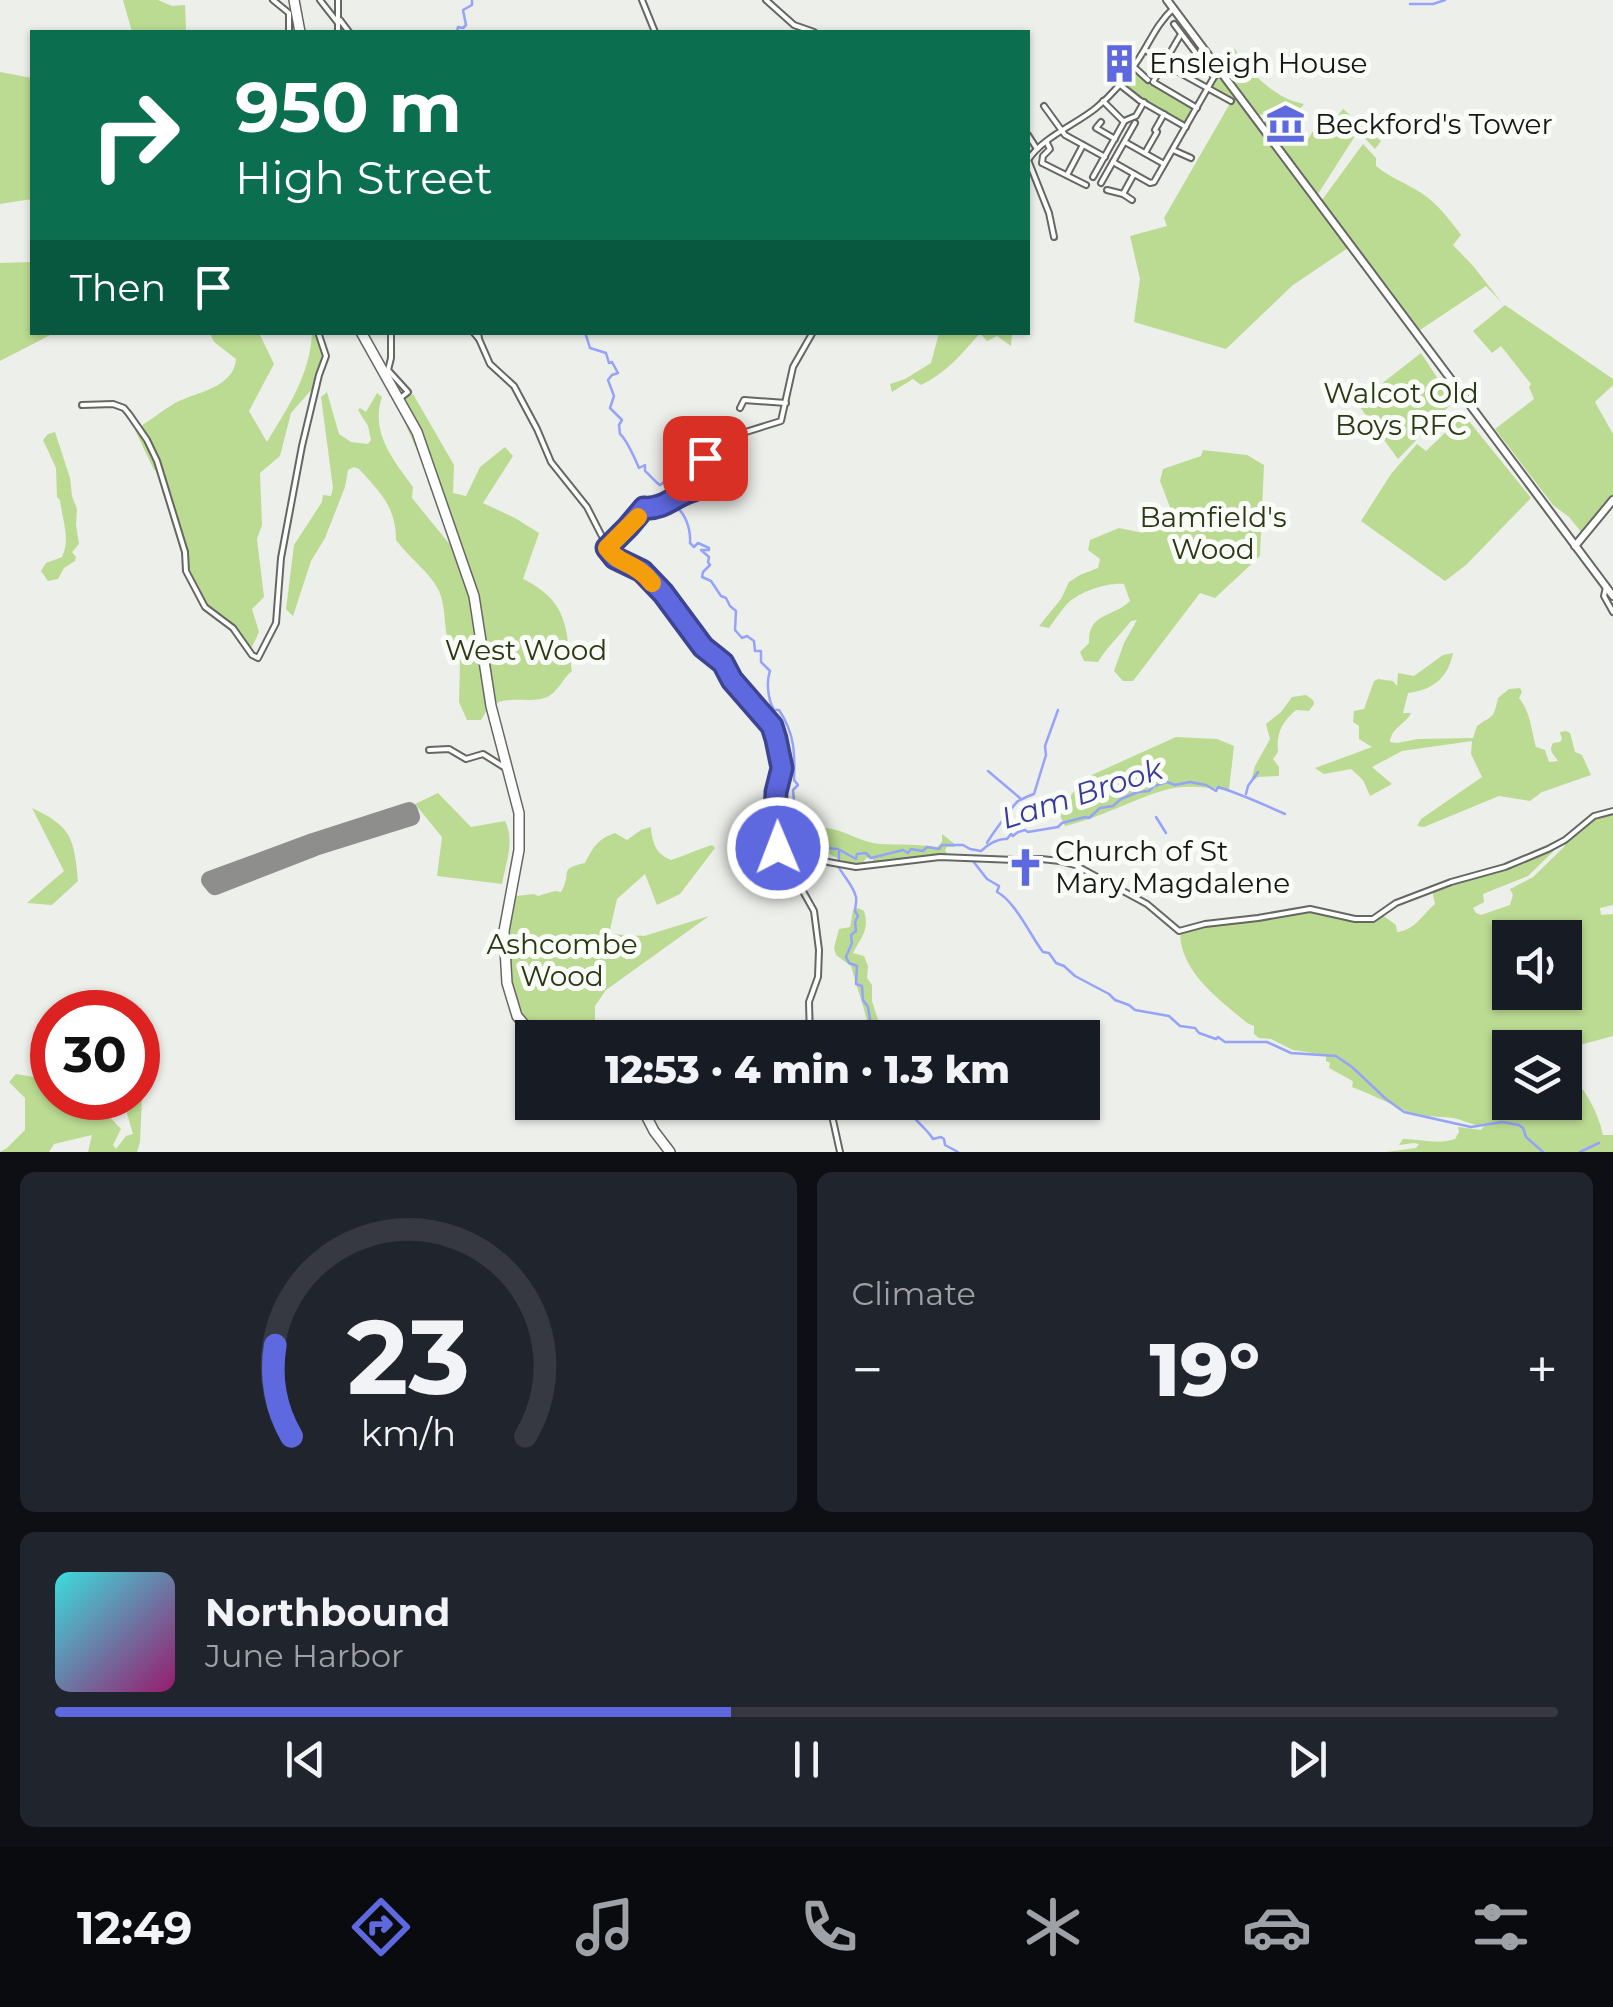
<!DOCTYPE html>
<html lang="en">
<head>
<meta charset="utf-8">
<style>
	body { margin:0; font-family:Montserrat,sans-serif; background:#20242c; color:#f1f3f6; height:100vh; display:flex; flex-direction:column; font-size:38px; white-space:nowrap }
	* { box-sizing:border-box; margin:0 }
	p { font-size:32px; color:#9ea1a6 }
	.icon { flex:none; width:55px; height:55px; fill:none; stroke:currentColor; stroke-width:2; stroke-linecap:round; stroke-linejoin:round }
	.map { position:relative; height:1152px; overflow:hidden }
	.drawer { display:flex; flex-direction:column; gap:20px; padding:20px; background:#0d0f14; flex:1 }
	.drawer>* { flex:none }
	.banner { position:absolute; left:30px; top:30px; width:1000px; height:305px; border-radius:0px; box-shadow:0 2px 8px #0004; background:#0b6e4f; color:#fff; overflow:hidden }
	.controls { position:absolute; left:1492px; top:920px; display:grid; gap:20px }
	.controls a { display:grid; place-items:center; width:90px; height:90px; border-radius:0px; background:#171b24; box-shadow:0 2px 8px #0004; font-size:50px }
	.speed { position:absolute; left:30px; top:990px; display:flex; gap:20px; font-size:50px; font-weight:700; text-align:center }
	.speed>* { display:grid; place-content:center; width:130px; height:130px; border-radius:50%; background:#171b24; box-shadow:0 2px 8px #0004; line-height:1 }
	.speed .limit { border:15px solid #d22; background:#fff; color:#111 }
	.pin { position:absolute; display:grid; place-items:center; width:85px; height:85px; color:#fff; margin:-42px; border-radius:20px; box-shadow:0 5px 15px #0006 }
	.me { position:absolute; width:110px; margin:-55px; rotate:359deg; stroke-linejoin:round; filter:drop-shadow(0 0 8px #0008) }
	.turn { display:flex; align-items:center; gap:35px; height:210px; padding:0 40px; font-size:45px }
	.turn .icon { width:130px; height:130px; stroke-width:2.5 }
	.turn b { display:block; font-size:70px; line-height:85px }
	.then { display:flex; align-items:center; height:95px; padding:0 40px; background:#0003; gap:20px; font-size:38px }
	.big { font-size:75px; font-weight:800; line-height:1.1 }
	.drawer .card { flex:1; display:flex; flex-direction:column; justify-content:center; gap:15px; min-width:0; padding:0 35px; border-radius:15px; background:#20242c }
	.drawer .dial { align-items:center; gap:0 }
	.dial svg { height:260px; overflow:visible; fill:none; stroke:#363941; stroke-width:7; stroke-linecap:round; text-anchor:middle }
	.dial text { fill:#f1f3f6; stroke:none }
	.song { display:flex; align-items:center; gap:30px }
	.cover { width:120px; height:120px; border-radius:15px; background:linear-gradient(135deg,hsl(180 70% 55%),hsl(320 70% 35%)) }
	.played { height:10px; border-radius:5px; background:linear-gradient(90deg,#5e68df 45%,#363941 45%) }
	.keys { display:flex; justify-content:space-around; direction:ltr }
	.heat { display:flex; justify-content:space-between; align-items:center; font-size:55px; direction:ltr }
	.drawer .tiles { flex:1; display:grid; gap:20px; grid-template-columns:1fr 1fr }
	.card:last-child { grid-column:span 2 }
	.trip { position:absolute; left:515px; top:1020px; width:585px; height:100px; border-radius:0px; background:#171b24; box-shadow:0 2px 8px #0004; font-weight:800; line-height:100px; text-align:center }
	.menu { display:flex; height:160px; justify-content:space-around; align-items:center; background:#090b0e; color:#9ea1a6 }
	.menu .icon { width:70px; height:70px }
	.menu .on { color:#5e68df }
	.menu b { font-size:45px; color:#f1f3f6 }
	.map>svg:first-child { display:block }
	.green { fill:#bbdb93; fill-rule:evenodd }
	.lines { fill:none; stroke-linecap:round; stroke-linejoin:round }
	.stream { stroke:#95a3f9; stroke-width:2.5 }
	.runway { stroke:#8e8f8c; stroke-width:18 }
	.street-casing { stroke:#656763; stroke-width:8 }
	.secondary-casing { stroke:#656763; stroke-width:10 }
	.highway-casing { stroke:#656763; stroke-width:12 }
	.street { stroke:#fff; stroke-width:4 }
	.secondary { stroke:#fff; stroke-width:6 }
	.highway { stroke:#fff; stroke-width:9 }
	.route-casing { stroke:#3d4491; stroke-width:25 }
	.route { stroke:#5e68df; stroke-width:18 }
	.slow { stroke:#f59e0b; stroke-width:18 }
	.labels { text-anchor:middle; stroke-width:10; stroke-linejoin:round; paint-order:stroke }
	.poi-label { font-size:28px; fill:#151615; stroke:#fafcf7; text-anchor:start }
	.park-label { font-size:28px; fill:#2a3914; stroke:#fafcf7 }
	.water-label { font-size:30px; font-style:italic; fill:#383b9d; stroke:#fafcf7 }
</style>
</head>
<body>
<div class="map">
<svg width="1613" height="1152" viewBox="0 0 1613 1152">
	<rect width="100%" height="100%" fill="#edefea"/>
	<g class="green">
		<path d="M123 0H158L172 6 185 5 186 29 183 32H132Z"/>
		<path d="M1235 49C1249 73 1276 99 1304 104L1289 122 1280 117 1277 120 1266 114 1258 115 1218 62Z"/>
		<path d="M1134 71 1194 108 1184 124 1132 94 1123 85Z"/>
		<path d="M0 72 32 78V199L0 204Z"/>
		<path d="M1218 76 1259 131 1263 130 1264 119 1268 117 1280 127 1276 136 1270 141 1274 148 1282 142 1286 129 1307 141 1326 110 1336 118 1343 109 1381 141 1375 149 1357 130 1337 118 1355 136 1318 194 1296 164 1291 168 1292 175 1348 248 1293 285 1226 349 1134 322 1140 279 1130 236 1167 226 1164 218 1232 100 1229 95 1211 87Z"/>
		<path d="M1363 144 1376 158V166C1388 176 1399 180 1413 188 1434 199 1447 216 1461 235L1453 245 1474 267 1502 303 1486 286 1420 330 1322 200Z"/>
		<path d="M32 262V332L54 333 0 361V263Z"/>
		<path d="M1505 305 1613 379V385L1595 402 1613 434V495L1582 533 1569 517 1553 505 1495 429 1534 399 1529 387 1531 384 1501 346 1492 353 1473 331Z"/>
		<path d="M210 333H257L260 335 274 364 249 411 267 442C288 407 310 375 312 333H317L322 354 313 388 291 413 280 456 260 473 262 525 257 539 264 597 252 609 259 632 251 649 244 650 230 631 231 628 210 609 190 570 162 491 165 487 160 471 154 470 135 430C149 421 162 411 175 403 196 392 234 388 236 359L214 342Z"/>
		<path d="M939 333H1012L1011 346 997 336 987 341 980 333C962 354 946 373 921 385L913 379 892 392 890 384 905 379 931 363Z"/>
		<path d="M1421 353 1453 402 1398 459 1357 403Z"/>
		<path d="M327 392 339 434 351 442 368 444 371 440 368 426 358 410 360 408 366 412 377 393 382 397C370 432 393 460 413 487L412 498 456 552 427 473 396 403 413 394 454 465 453 493 466 496 480 467 505 447 513 456 483 503 515 518 539 533 523 579C568 601 566 627 572 671 563 678 559 690 549 696 533 705 507 694 491 706 486 710 484 715 481 720H467L459 702 460 662C440 644 449 614 439 591 430 572 409 558 396 540 396 507 380 492 359 469L354 467 348 470 345 487 325 538 311 561 293 616 286 609 294 545 322 502 323 495 331 496 333 488 321 397Z"/>
		<path d="M1464 415 1531 498 1466 565 1445 581 1361 521 1391 474 1417 444 1426 451Z"/>
		<path d="M55 432 70 478 72 496 77 509 76 525 79 544 72 552 76 557 75 561 64 568 58 579 48 581 41 571 46 563 62 557C71 538 62 520 60 500L57 497 56 468 43 440 48 434Z"/>
		<path d="M1203 450 1247 455 1264 465 1260 556 1215 598 1200 593 1133 681H1123L1114 671 1124 643 1137 620 1131 621C1120 635 1107 647 1098 662L1084 661 1080 652 1089 643C1088 612 1113 618 1130 601L1124 584C1109 582 1081 591 1069 602 1062 609 1055 620 1049 628L1039 626 1061 599 1069 582 1080 575 1098 568 1100 559 1088 550 1090 540 1119 528 1143 533 1157 510 1170 507 1160 481 1163 469 1201 456Z"/>
		<path d="M1453 653C1448 678 1433 690 1408 693L1403 713H1411C1406 724 1391 728 1390 742L1397 743 1418 739 1473 738 1477 726C1494 714 1493 720 1498 698L1509 689 1520 688 1522 692 1519 698C1531 713 1531 730 1536 747L1545 750 1549 762 1558 761C1554 754 1548 752 1553 743L1560 742 1562 739 1560 732 1566 731 1570 733 1575 752 1582 755 1591 775 1542 792 1530 801 1499 796 1424 827 1417 826 1421 819 1482 777 1471 754 1472 741 1402 751 1372 767 1392 784 1370 796 1363 780 1351 769 1324 774 1315 768 1372 747 1359 739V726L1353 722 1354 711 1364 709 1374 681 1378 679 1393 681 1397 686 1398 673 1414 676 1443 655Z"/>
		<path d="M1306 695 1313 700 1314 704 1309 711 1296 710C1282 722 1276 733 1278 752L1273 759 1279 767V776L1258 777 1251 782 1255 766 1270 739 1266 724 1281 712 1292 697Z"/>
		<path d="M1176 737 1217 739 1234 746 1229 790C1209 788 1185 784 1165 790 1131 800 1100 818 1065 826L1058 811 1085 778Z"/>
		<path d="M438 793 471 827 505 821C515 840 506 863 502 884L437 876 442 837 415 804Z"/>
		<path d="M32 808C72 827 74 838 78 881L52 905 27 903 64 871Z"/>
		<path d="M1613 813V905L1600 908 1601 915 1613 914V1036L1565 1049V1048H1510V1102H1565V1068C1584 1088 1597 1108 1603 1135H1613V1152H1386L1416 1148 1419 1144 1414 1143 1399 1145 1403 1139C1421 1139 1437 1145 1455 1139L1459 1132 1458 1127 1481 1130 1484 1126C1473 1126 1464 1120 1453 1118 1437 1116 1418 1117 1404 1110 1386 1102 1371 1094 1352 1087L1353 1082 1351 1080 1329 1068 1330 1063 1326 1061V1055L1293 1050 1271 1039 1259 1038 1254 1034V1026L1247 1023C1219 999 1181 973 1180 933L1200 926 1249 921 1301 912 1312 911 1367 922H1373L1381 914 1396 925 1397 932C1415 930 1421 916 1435 904L1432 890 1498 870 1561 844 1528 876 1483 894 1484 902 1473 908 1476 913 1481 915 1510 905 1513 895 1510 889 1533 877 1564 847 1566 842 1593 819ZM1510 938H1565V992H1510Z"/>
		<path d="M651 827C652 843 656 854 671 860 685 856 698 849 712 845L715 848 680 894 657 905 645 874 617 899 609 934 644 936 709 916 606 990 595 1006V1030L590 1035 582 1033 577 1027 563 1031 530 1025C508 1005 504 951 508 922 509 914 512 906 514 898L516 896 534 894 538 896 555 891 561 892C573 872 557 869 585 863 593 848 597 839 615 833L627 840 641 830Z"/>
		<path d="M825 828C844 829 861 843 880 844 899 845 919 844 937 847L942 842V834L956 845 955 847H947L945 850 948 855 873 864V859L866 858 862 864C837 863 821 848 800 836Z"/>
		<path d="M858 908 864 911C870 929 861 938 853 953L864 956 868 966 867 978 872 985V1001L880 1026 881 1037H870C867 1013 857 990 851 966L836 955 834 948 839 929 850 927 853 910Z"/>
		<path d="M138 1073 143 1074 140 1142 137 1152H88L92 1135 54 1144 49 1152H0L7 1148 25 1130V1098L9 1082 16 1074 52 1080V1098H101V1108L121 1129 113 1145 116 1149 126 1136 133 1134 123 1100 125 1098H138Z"/>
	</g>
	<g class="lines">
		<g class="stream">
			<path d="M1410 4H1433L1445 0"/>
			<path d="M457 32 458 27 463 28 466 25 463 10 472 5V0"/>
			<path d="M585 332 590 348 606 353 609 363 612 362 618 373 612 375 608 380 614 396 610 408 622 420 619 425 620 434C626 439 636 461 639 468L645 465V471C651 476 654 481 660 485L664 482 667 488 674 492 672 496 673 505C685 511 691 529 690 543L694 547 698 543 709 548V550H701L709 557 708 562 710 565 703 572 702 577 711 581 721 596 726 598 730 606 736 611 735 630 742 638 747 636 754 641 755 651H761V662L770 671C766 682 768 700 774 710H779C795 734 795 754 794 780L798 785 793 790 794 802 786 807 795 831 799 835 818 840 826 848 838 849 856 859 857 854 866 853 871 858 903 850 908 853 911 849 923 851 927 847 939 849 942 845H963L970 849 981 851C987 845 998 838 1007 839L1011 834 1013 836 1018 832 1025 830 1028 832 1058 827 1062 823 1085 817 1089 818 1100 808 1113 806 1121 799 1138 792 1149 791 1154 786 1167 782 1175 785 1190 782 1206 785 1216 791 1218 787C1241 794 1263 804 1285 814"/>
			<path d="M988 771 1021 799"/>
			<path d="M1246 794 1248 786 1258 772"/>
			<path d="M1156 817 1166 833"/>
			<path d="M987 843C990 837 1012 807 1018 801 1020 800 1031 795 1034 794L1046 755 1045 746 1058 710"/>
			<path d="M839 861V852"/>
			<path d="M973 861 987 879 999 886 997 892C1015 901 1030 935 1043 952L1049 953 1056 963 1064 966 1075 976 1109 994 1115 1000 1129 1005 1135 1010 1169 1016 1180 1026 1195 1028 1199 1033 1216 1039 1218 1037 1225 1042H1267L1291 1053 1336 1056 1352 1067 1386 1099 1404 1112 1471 1127 1502 1122 1519 1125 1523 1128 1526 1137 1543 1152"/>
			<path d="M838 866C844 877 853 885 856 897 857 902 855 907 855 911L858 916 855 922 856 931 851 935 852 943 846 957 849 963 857 966 856 984 862 986 863 1000 868 1007 873 1038"/>
			<path d="M890 1102 903 1113H911C918 1124 927 1129 933 1139L941 1137 944 1139 945 1145 958 1152"/>
			<path d="M1580 1152 1599 1143"/>
		</g>
		<path class="runway" d="M409 811 411 817 315 847 215 886 210 880 313 842Z"/>
		<defs>
			<g id="street">
				<path d="M273 0 289 13V32"/>
				<path d="M320 0 338 23"/>
				<path d="M642 0 655 32"/>
				<path d="M766 0 794 25 814 32"/>
				<path d="M340 20 349 32"/>
				<path d="M1174 24 1214 77"/>
				<path d="M338 32V0"/>
				<path d="M1181 34 1153 82 1197 108"/>
				<path d="M1145 50 1156 56"/>
				<path d="M1164 64 1231 101"/>
				<path d="M1134 67 1148 80"/>
				<path d="M1119 84 1138 99"/>
				<path d="M1139 100 1186 127"/>
				<path d="M1044 106 1065 135 1105 157"/>
				<path d="M1124 121 1136 116 1144 102"/>
				<path d="M1101 122 1096 128 1115 139"/>
				<path d="M1155 130 1164 114"/>
				<path d="M1028 135 1037 149"/>
				<path d="M1125 142 1164 164"/>
				<path d="M1047 143 1050 149 1043 156 1042 163 1086 185"/>
				<path d="M1173 150 1191 158"/>
				<path d="M1145 153 1157 132"/>
				<path d="M1028 160C1043 137 1075 125 1096 108 1112 95 1127 77 1138 60 1150 42 1157 23 1174 8"/>
				<path d="M1028 160 1049 213 1054 237"/>
				<path d="M1113 162 1150 183 1154 182 1214 77 1220 72"/>
				<path d="M1067 175 1083 145"/>
				<path d="M1093 177 1124 122 1103 101"/>
				<path d="M1101 183 1135 123"/>
				<path d="M1107 190 1123 194 1132 200"/>
				<path d="M1123 194 1134 174"/>
				<path d="M391 332V358L388 370 408 392 399 399"/>
				<path d="M473 332 479 339 478 332"/>
				<path d="M479 339 490 364 514 386 537 429 551 462 587 507 611 554 639 568 663 593 703 647 723 663 732 680 775 732 782 768 776 792V843L814 911 819 950 818 977 809 1002 810 1038"/>
				<path d="M82 405 113 404 124 408 129 414 147 440 157 461 185 552 186 571 205 607 233 628 252 655 258 658 276 623 281 558 302 446 319 375 326 356 318 332"/>
				<path d="M740 408 744 400 786 403"/>
				<path d="M607 548 644 508 655 509 694 490 702 473 705 458 720 440 781 421 793 367 813 332"/>
				<path d="M1606 587 1604 596 1613 612"/>
				<path d="M429 750 449 749 466 759 483 754 507 769"/>
				<path d="M776 807 783 810 788 827 795 838 821 859 828 862 856 867 940 857 1015 860 1041 859 1060 861 1075 865 1147 904 1179 931 1205 924 1258 918 1310 909 1355 919H1373L1396 903 1451 882 1505 867 1548 849 1565 840 1594 816 1613 811"/>
				<path d="M829 1102 840 1152"/>
			</g>
			<g id="secondary">
				<path d="M1167 0 1613 596"/>
				<path d="M1575 546 1613 500"/>
			</g>
			<g id="highway">
				<path d="M294 0 300 32"/>
				<path d="M361 332 417 432 474 596 491 706 519 813V850L504 931 507 983 517 1016 536 1038"/>
				<path d="M639 1102 654 1131 670 1152"/>
			</g>
		</defs>
		<use href="#street" class="street-casing"/>
		<use href="#secondary" class="secondary-casing"/>
		<use href="#highway" class="highway-casing"/>
		<use href="#street" class="street"/>
		<use href="#secondary" class="secondary"/>
		<use href="#highway" class="highway"/>
	</g>
	<g class="lines">
		<defs>
			<path id="route" d="M705 458 702 473 694 490C676 494 664 510 644 508L628 527 607 548 615 558 642 571 663 593 703 647 723 663 732 680 772 726 776 739 782 768 776 792 775 819 778 848"/>
		</defs>
		<use href="#route" class="route-casing"/>
		<use href="#route" class="route"/>
		<path class="slow" d="M638 517 607 548C619 565 636 562 652 583"/>
	</g>
	<defs>
		<symbol id="building-bare" viewBox="-9 -9 18 18"><path d="M-4-6H4V6H1V3H-1V6H-4ZM-2.5-4.3h1.7v1.8h-1.7ZM.8-4.3h1.7v1.8H.8ZM-2.5-1h1.7V.8h-1.7ZM.8-1h1.7V.8H.8Z" fill="#5e68df" stroke="#fafcf7" stroke-width="2.5" paint-order="stroke"/></symbol>
		<symbol id="museum-bare" viewBox="-9 -9 18 18"><path d="M0-6L6-3V-2H-6V-3ZM-5-1h2V3h-2ZM-1-1h2V3h-2ZM3-1h2V3H3ZM-6 4H6V6H-6Z" fill="#5e68df" stroke="#fafcf7" stroke-width="2.5" paint-order="stroke"/></symbol>
		<symbol id="church-bare" viewBox="-9 -9 18 18"><path d="M-1.2-6h2.4v3.5h3.3v2.4h-3.3V6h-2.4V-.1h-3.3v-2.4h3.3Z" fill="#5e68df" stroke="#fafcf7" stroke-width="2.5" paint-order="stroke"/></symbol>
	</defs>
	<g fill-rule="evenodd">
		<use href="#building-bare" x="1092" y="36" width="55" height="55"/>
		<use href="#museum-bare" x="1258" y="96" width="55" height="55"/>
		<use href="#church-bare" x="998" y="840" width="55" height="55"/>
	</g>
	<g class="labels">
		<g class="poi-label">
			<text x="1149" y="73">Ensleigh House</text>
			<text x="1315" y="134">Beckford's Tower</text>
			<text x="1055" y="861">Church of St<tspan x="1055" dy="32">Mary Magdalene</tspan></text>
		</g>
		<g class="park-label">
			<text x="1401" y="403">Walcot Old<tspan x="1401" dy="32">Boys RFC</tspan></text>
			<text x="1213" y="527">Bamfield's<tspan x="1213" dy="32">Wood</tspan></text>
			<text x="526" y="660">West Wood</text>
			<text x="562" y="954">Ashcombe<tspan x="562" dy="32">Wood</tspan></text>
		</g>
		<g class="water-label">
			<text transform="translate(1082 794) rotate(-18)" y="10">Lam Brook</text>
		</g>
	</g>
</svg>
<div class="controls">
<a><svg class="icon" aria-label="sound" viewBox="0 0 24 24"><path d="M4 9h4l5-4v14l-5-4H4zM17 9q2 3 0 6"/></svg></a>
<a><svg class="icon" aria-label="layers" viewBox="0 0 24 24"><path d="M12 4l9 5-9 5-9-5zM3 14l9 5 9-5"/></svg></a>
</div>
<div class="speed"><div class="limit">30</div></div>
<div class="pin" style="left:705px;top:458px;background:#d93025"><svg class="icon" aria-label="arrive" viewBox="0 0 24 24"><path d="M6 21V4h12l-3 4 3 4H6"/></svg></div>
<svg class="me" style="left:778px;top:848px" viewBox="-20 -20 40 40"><circle r="17" fill="#5e68df" stroke="#fff" stroke-width="3"/><path d="M0-11L8 9 0 5-8 9z" fill="#fff"/></svg>
<div class="trip">12:53 · 4 min · 1.3 km</div>
<div class="banner">
<div class="turn"><svg class="icon" aria-label="right" viewBox="0 0 24 24"><path d="M7 20v-9h11M14 6l5 5-5 5"/></svg><div><b>950 m</b>High Street</div></div>
<div class="then">Then<svg class="icon" aria-label="arrive" viewBox="0 0 24 24"><path d="M6 21V4h12l-3 4 3 4H6"/></svg></div>
</div>
</div>
<section class="drawer">
<div class="tiles">
<div class="card dial"><svg viewBox="0 0 100 80">
<path d="M14 69A42 42 0 1 1 86 69"/>
<path d="M14 69A42 42 0 0 1 9 41" stroke="#5e68df"/>
<text x="50" y="56" font-size="32" font-weight="700">23</text>
<text x="50" y="72" font-size="11">km/h</text>
</svg></div>
<div class="card"><p>Climate</p>
<div class="heat"><a>−</a><b class="big">19°</b><a>+</a></div>
</div>
<div class="card">
<div class="song"><i class="cover"></i><div><b>Northbound</b><p>June Harbor</p></div></div>
<div class="played"></div>
<div class="keys"><svg class="icon" aria-label="previous" viewBox="0 0 24 24"><path d="M18 5L8 12l10 7zM5 5v14"/></svg><svg class="icon" aria-label="pause" viewBox="0 0 24 24"><path d="M8 5v14M16 5v14"/></svg><svg class="icon" aria-label="next" viewBox="0 0 24 24"><path d="M6 5l10 7-10 7zM19 5v14"/></svg></div>
</div>
</div>
</section>
<nav class="menu">
<b>12:49</b>
<svg class="icon on" aria-label="directions" viewBox="0 0 24 24"><path d="M12 3l9 9-9 9-9-9zM9 14v-3h6M13 9l2 2-2 2"/></svg>
<svg class="icon" aria-label="music" viewBox="0 0 24 24"><path d="M9 18V5l10-2v13"/><circle cx="6" cy="18" r="3"/><circle cx="16" cy="16" r="3"/></svg>
<svg class="icon" aria-label="phone" viewBox="0 0 24 24"><path d="M5 4h4l2 5-3 2q2 4 5 5l2-3 5 2v4C11 20 4 13 5 4z"/></svg>
<svg class="icon" aria-label="climate" viewBox="0 0 24 24"><path d="M12 3v18M4 7l16 10M4 17L20 7"/></svg>
<svg class="icon" aria-label="car" viewBox="0 0 24 24"><path d="M5 17H2v-5l4-1 3-4h7l3 4 3 1v5h-3M9 17h6M6 11h13"/><circle cx="7" cy="17" r="2"/><circle cx="17" cy="17" r="2"/></svg>
<svg class="icon" aria-label="filters" viewBox="0 0 24 24"><path d="M4 7h16M4 17h16"/><circle cx="9" cy="7" r="2"/><circle cx="15" cy="17" r="2"/></svg>
</nav>
</body>
</html>
